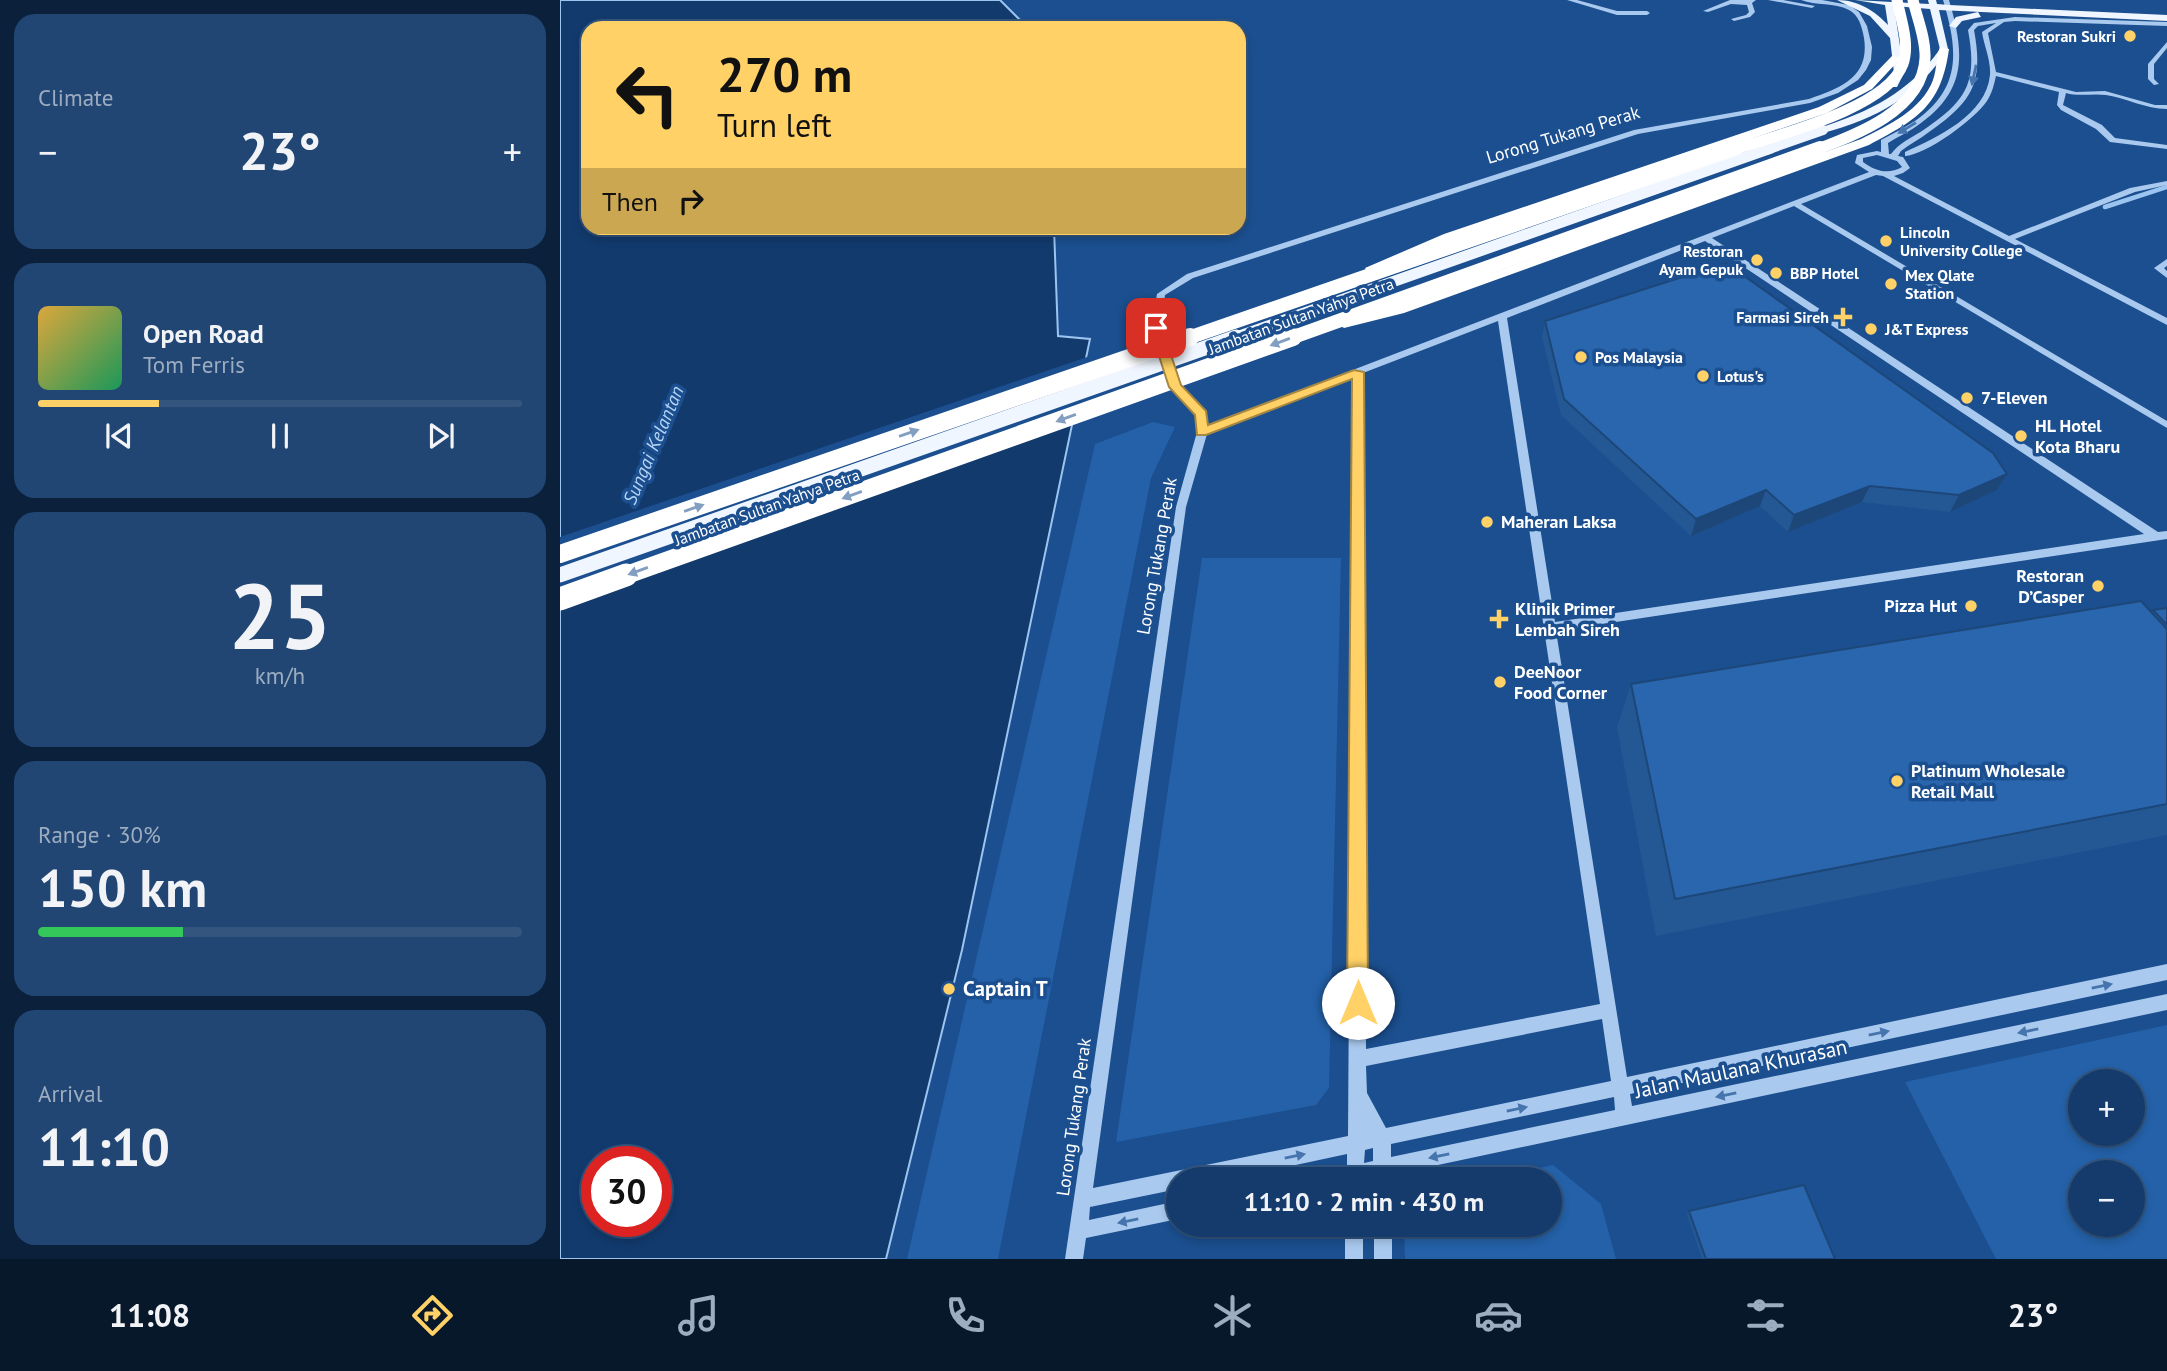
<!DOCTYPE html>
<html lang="en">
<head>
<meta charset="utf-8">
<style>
	body { margin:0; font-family:"PT Sans",sans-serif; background:#214673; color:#f1f3f6; height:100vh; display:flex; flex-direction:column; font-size:26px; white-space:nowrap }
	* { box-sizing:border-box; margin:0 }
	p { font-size:23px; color:#9dadc1 }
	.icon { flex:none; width:38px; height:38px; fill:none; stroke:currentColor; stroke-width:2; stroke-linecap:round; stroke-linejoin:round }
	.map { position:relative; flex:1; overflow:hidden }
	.details { display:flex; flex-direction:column; gap:14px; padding:14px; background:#0b203b; width:560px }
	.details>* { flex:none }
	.guide { position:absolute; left:21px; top:21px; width:665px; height:214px; border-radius:21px; box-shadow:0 4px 10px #0003,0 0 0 2px #33557e; background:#ffd166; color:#111; overflow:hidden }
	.controls { position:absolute; left:1508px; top:1069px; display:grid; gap:14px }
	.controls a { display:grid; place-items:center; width:77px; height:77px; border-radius:50%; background:#143b6b; box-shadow:0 4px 10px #0003,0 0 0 2px #33557e; font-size:35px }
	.speed { position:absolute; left:21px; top:1146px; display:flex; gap:14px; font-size:35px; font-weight:700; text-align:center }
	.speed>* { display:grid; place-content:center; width:91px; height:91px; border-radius:50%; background:#143b6b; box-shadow:0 4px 10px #0003,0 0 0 2px #33557e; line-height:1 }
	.speed .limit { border:10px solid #d22; background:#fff; color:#111 }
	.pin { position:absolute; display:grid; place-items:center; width:60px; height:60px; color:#fff; margin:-30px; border-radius:14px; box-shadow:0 4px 10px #0006 }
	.me { position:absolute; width:77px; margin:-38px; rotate:0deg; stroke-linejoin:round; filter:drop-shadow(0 0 5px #0008) }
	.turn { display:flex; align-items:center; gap:24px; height:147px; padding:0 21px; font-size:32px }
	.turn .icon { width:91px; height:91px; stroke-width:2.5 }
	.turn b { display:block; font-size:49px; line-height:60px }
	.then { display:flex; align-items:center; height:66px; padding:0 21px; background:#0003; gap:14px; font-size:26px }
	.big { font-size:52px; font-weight:800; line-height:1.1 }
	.details .tile { flex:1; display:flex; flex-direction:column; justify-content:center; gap:10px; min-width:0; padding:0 24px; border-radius:21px; background:#214673 }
	.details .dial { align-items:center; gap:0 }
	.dial b { font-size:91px; line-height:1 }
	.song { display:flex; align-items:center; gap:21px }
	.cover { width:84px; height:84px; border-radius:10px; background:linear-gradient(135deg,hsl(40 70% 55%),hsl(150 70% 35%)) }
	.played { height:7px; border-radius:4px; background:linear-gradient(90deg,#ffd166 25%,#33557e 25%) }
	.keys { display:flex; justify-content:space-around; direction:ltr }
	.heat { display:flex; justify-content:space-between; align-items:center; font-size:38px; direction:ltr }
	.charge { height:10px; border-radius:5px; background:linear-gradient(90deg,#34c759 30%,#33557e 0) }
	.trip { position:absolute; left:606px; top:1167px; width:396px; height:70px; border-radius:35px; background:#143b6b; box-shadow:0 4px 10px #0003,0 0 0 2px #33557e; font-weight:800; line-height:70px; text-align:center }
	.tabs { display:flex; height:112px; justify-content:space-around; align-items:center; background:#08182b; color:#9dadc1 }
	.tabs .icon { width:49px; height:49px }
	.tabs .on { color:#ffd166 }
	.tabs b { font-size:32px; color:#f1f3f6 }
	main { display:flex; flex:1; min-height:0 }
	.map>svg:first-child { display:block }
	.green { fill:#2461a8; fill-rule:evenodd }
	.water { fill:#123a6d; stroke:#9cc4f0; stroke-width:2; fill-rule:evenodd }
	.pier { fill:#1b4f8f }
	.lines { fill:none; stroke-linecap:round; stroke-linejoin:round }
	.stream { stroke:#9cc4f0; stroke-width:4.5 }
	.minor { fill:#a9c9ee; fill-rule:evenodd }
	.major { fill:#f0f6ff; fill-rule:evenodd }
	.highway { fill:#fff; fill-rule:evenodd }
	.major-bridge-far2 { stroke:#f0f6ff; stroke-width:10 }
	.major-bridge-far1 { stroke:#f0f6ff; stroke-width:11 }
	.major-bridge { stroke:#f0f6ff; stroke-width:15 }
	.highway-bridge-far3 { stroke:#fff; stroke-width:11 }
	.highway-bridge-far2 { stroke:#fff; stroke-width:14 }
	.highway-bridge-far1 { stroke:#fff; stroke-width:18 }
	.highway-bridge { stroke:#fff; stroke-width:23 }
	.wall { fill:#245895 }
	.shaded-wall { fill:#1d4779 }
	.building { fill:#2a66ad; stroke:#1d4779; stroke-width:2 }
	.oneway { fill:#4674ac }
	.oneway2 { fill:#829ec1 }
	.route { fill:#ffd166; stroke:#a68842; stroke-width:2 }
	.poi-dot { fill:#ffd166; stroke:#1b4f8f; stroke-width:2.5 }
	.labels { text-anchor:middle; stroke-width:7; stroke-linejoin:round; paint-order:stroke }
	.far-poi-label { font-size:16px; font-weight:bold; fill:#fff; stroke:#1b4f8f; text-anchor:start }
	.far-street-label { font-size:16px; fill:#fff; stroke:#1b4f8f }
	.street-label { font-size:18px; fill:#fff; stroke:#1b4f8f }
	.poi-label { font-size:18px; font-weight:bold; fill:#fff; stroke:#1b4f8f; text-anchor:start }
	.water-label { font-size:19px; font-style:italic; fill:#b5d3f5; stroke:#1b4f8f }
	.near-poi-label { font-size:21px; font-weight:bold; fill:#fff; stroke:#1b4f8f; text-anchor:start }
	.near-street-label { font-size:21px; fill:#fff; stroke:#1b4f8f }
</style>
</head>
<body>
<main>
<section class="details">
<div class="tile"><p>Climate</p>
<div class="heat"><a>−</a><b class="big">23°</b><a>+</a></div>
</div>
<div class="tile">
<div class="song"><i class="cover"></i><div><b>Open Road</b><p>Tom Ferris</p></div></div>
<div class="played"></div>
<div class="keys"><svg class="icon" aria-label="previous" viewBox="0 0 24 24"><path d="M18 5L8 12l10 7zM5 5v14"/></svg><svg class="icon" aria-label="pause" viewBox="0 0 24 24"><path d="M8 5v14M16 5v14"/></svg><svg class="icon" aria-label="next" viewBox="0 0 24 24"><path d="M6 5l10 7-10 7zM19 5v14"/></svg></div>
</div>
<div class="tile dial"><b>25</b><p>km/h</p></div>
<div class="tile"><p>Range · 30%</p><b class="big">150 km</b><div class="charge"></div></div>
<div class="tile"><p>Arrival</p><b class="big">11:10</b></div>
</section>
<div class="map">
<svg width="1607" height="1259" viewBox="0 0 1607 1259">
	<rect width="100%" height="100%" fill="#1b4f8f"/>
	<g class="green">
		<path d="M593 422 615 427 591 478 438 1259H347L535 444Z"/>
		<path d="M642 558H781L769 1088 756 1105 556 1142Z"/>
		<path d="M1607 1025V1259H1436L1345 1082ZM1521 1082H1573V1134H1521ZM1521 1172H1573V1225H1521Z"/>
		<path d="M993 1165 1041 1204 1056 1259H845L844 1225H989V1180L927 1179Z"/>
	</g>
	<path class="water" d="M0 0H440L468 28H28V228H494L498 336 530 339 402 950 326 1259H0ZM37 1162H96V1222H37Z"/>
	<path class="pier" d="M530 356 516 421 0 605V537Z"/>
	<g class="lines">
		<path class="stream" d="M1545 207 1607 187"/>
		<g class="minor">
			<path d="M1007 0H1017L1057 11H1087L1090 13 1087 15H1057Z"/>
			<path d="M1189 0H1196L1192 3 1195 12 1190 17 1174 21 1171 19 1186 15 1189 12 1187 5 1171 4 1148 12 1143 11 1170 0Z"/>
			<path d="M1208 0H1223L1255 6 1252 8Z"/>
			<path d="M1241 0H1262L1289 5 1299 12 1307 26 1312 47 1311 60 1306 70 1298 80 1278 93 1250 103 1078 134 633 278 605 295 601 328 620 386 645 412 647 426 1309 172 1295 163 1297 155 1317 151 1321 152V140C1332 134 1344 128 1355 121 1402 88 1398 50 1383 0H1389C1404 51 1408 89 1361 123 1351 131 1339 136 1328 143L1329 154H1331C1339 143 1351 138 1362 131 1406 101 1418 84 1408 30L1414 23 1455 17 1607 22V26L1455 21 1444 22 1428 33 1436 72 1516 92 1545 91 1595 105H1607V109C1585 109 1567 98 1546 95 1532 93 1519 97 1506 93L1503 105 1542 125 1555 138 1607 145V149L1550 142 1536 129 1501 110 1497 105 1499 92 1436 76C1434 85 1432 93 1427 101 1415 119 1366 155 1345 156V152C1378 137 1426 115 1430 75 1431 60 1424 46 1422 32L1436 23 1418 26 1414 30C1424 83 1412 102 1369 132 1360 139 1350 144 1341 151L1338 156 1343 157 1350 168 1343 173 1334 176 1449 236 1570 188 1607 181V185L1575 192 1455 239 1607 318V325L1323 176 1316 175 1241 204 1607 421V428L1234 206 1152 238 1598 532 1607 531V539L996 631 1067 1077 1607 964V980L1070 1094 1072 1106 1607 994V1010L831 1175V1180H755L758 1174 787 1166V1154L665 1180H618V1189L530 1207 529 1220 618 1201V1219L526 1238 523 1259H505L616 507 637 432 636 415 610 387 591 328 597 294 627 274 1074 130 1249 99C1280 88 1310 78 1304 38 1302 27 1299 15 1289 10 1274 2 1256 6 1241 0ZM1317 155 1337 161 1342 167C1328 175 1315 171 1303 162V158ZM1145 241 1584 534 995 622 947 318ZM938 321 1040 1004 806 1049 803 373ZM793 377 788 1136 533 1188 626 507 647 434ZM1042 1019 1051 1081 826 1128 807 1093 806 1066ZM1054 1097 1055 1110 831 1157V1144ZM813 1148V1161L804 1163 805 1150Z"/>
			<path d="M1607 42V48L1594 64V79L1599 84 1594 85 1588 79V64Z"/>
			<path d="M1607 259V266L1604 268 1607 271V278L1594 268Z"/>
			<rect x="785" y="1225" width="18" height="34"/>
			<rect x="814" y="1225" width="18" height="34"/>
		</g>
		<g class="major">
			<path d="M1277 0C1298 0 1315 11 1328 25L1325 5 1295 0 1369 4 1368 0H1376L1377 4 1389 5 1607 15V21L1379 10 1388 49C1357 96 1317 119 1263 133L1259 132V128C1309 112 1349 93 1380 49L1370 9 1334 6 1344 73 1337 87H1331L1334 73 1330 38 1310 16Z"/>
			<path d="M1418 12 1421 17 1402 21 1396 28 1389 26 1396 17Z"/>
		</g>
		<g class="highway">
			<path d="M1380 47 1389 49C1381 106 1358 119 1309 145L844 313 784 328 776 323 934 272 1301 139C1327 126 1362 110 1373 80 1377 69 1376 57 1380 47Z"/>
			<path d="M1332 56 1341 58 1312 89 1267 113 894 240 817 271H807L805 268 884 234 1259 107 1304 85Z"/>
		</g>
		<path class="major-bridge-far2" d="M1206 150 1263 130"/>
		<path class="major-bridge-far1" d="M671 339 1211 148"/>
		<path class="major-bridge" d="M0 575 676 337"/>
		<g class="highway-bridge-far3">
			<path d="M1172 150C1213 136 1327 109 1343 64 1350 44 1341 20 1337 0"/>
			<path d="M1255 150C1296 135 1363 110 1365 58 1366 39 1357 18 1353 0"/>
		</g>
		<g class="highway-bridge-far2">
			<path d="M625 339 1177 148"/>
			<path d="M728 339 1260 148"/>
		</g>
		<g class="highway-bridge-far1">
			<path d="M0 554 630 337"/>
			<path d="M61 577 733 337"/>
		</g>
		<path class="highway-bridge" d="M0 599 66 575"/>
	</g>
	<g class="wall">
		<path d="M985 321 1447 474 1437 490 1390 512 1302 502 1228 532 1200 506 1131 536 1001 415 982 337Z"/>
		<path d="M1607 608V835L1096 936 1057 727 1071 684 1591 612 1593 610Z"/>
		<path d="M1129 1211 1275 1259H1142L1127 1214Z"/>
	</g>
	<g class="shaded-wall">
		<path d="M1447 474 1437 490 1390 512 1399 495Z"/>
		<path d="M1310 486 1302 502 1228 532 1234 515Z"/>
		<path d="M1206 490 1200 506 1131 536 1136 519Z"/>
	</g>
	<g class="building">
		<path d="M1166 263 1433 453 1447 474 1399 495 1310 486 1234 515 1206 490 1136 519 1004 399 985 321Z"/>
		<path d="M1581 601 1607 629V804L1115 899 1071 684Z"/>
		<path d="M1607 608V625L1593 610Z"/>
		<path d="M1244 1185 1275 1259H1146L1129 1211Z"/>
	</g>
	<defs><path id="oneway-solid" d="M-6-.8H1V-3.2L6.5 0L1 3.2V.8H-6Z" transform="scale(1.75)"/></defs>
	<g class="oneway">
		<use href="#oneway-solid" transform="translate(1414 75) rotate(102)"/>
		<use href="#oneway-solid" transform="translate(1347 128) rotate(149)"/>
		<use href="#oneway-solid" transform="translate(1542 986) rotate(-12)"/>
		<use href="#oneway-solid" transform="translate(1468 1031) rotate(168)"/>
		<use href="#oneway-solid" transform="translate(1319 1033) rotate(-12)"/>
		<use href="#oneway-solid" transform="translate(1166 1095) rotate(168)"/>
		<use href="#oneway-solid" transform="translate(957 1109) rotate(-12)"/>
		<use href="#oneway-solid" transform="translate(735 1156) rotate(-12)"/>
		<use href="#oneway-solid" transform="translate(879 1156) rotate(168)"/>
		<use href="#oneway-solid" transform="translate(568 1221) rotate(168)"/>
	</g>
	<g class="oneway2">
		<use href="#oneway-solid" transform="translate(720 342) rotate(160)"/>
		<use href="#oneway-solid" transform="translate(506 418) rotate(160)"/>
		<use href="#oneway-solid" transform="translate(349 433) rotate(-19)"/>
		<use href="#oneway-solid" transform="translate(292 495) rotate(160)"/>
		<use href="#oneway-solid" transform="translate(134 508) rotate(-19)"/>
		<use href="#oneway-solid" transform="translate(78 571) rotate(160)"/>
	</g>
	<path class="route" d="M596 325 602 328 621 385 646 411 648 425 794 370 804 372 808 1003 805 1010 798 1013 790 1010 787 1003 792 379 646 435H637L635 415 609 387 590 328Z"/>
	<g class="poi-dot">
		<circle cx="1570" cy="36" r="7"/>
		<circle cx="1326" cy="241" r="7"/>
		<circle cx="1197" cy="260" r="7"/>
		<circle cx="1216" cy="273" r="7"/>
		<circle cx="1331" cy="284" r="7"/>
		<path d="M1279.5 306.5h7v7h7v7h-7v7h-7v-7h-7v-7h7z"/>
		<circle cx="1311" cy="329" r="7"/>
		<circle cx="1021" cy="357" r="7"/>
		<circle cx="1143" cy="376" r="7"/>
		<circle cx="1407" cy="398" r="7"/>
		<circle cx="1461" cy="436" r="7"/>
		<circle cx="927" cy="522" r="7"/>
		<circle cx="1538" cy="586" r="7"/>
		<circle cx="1411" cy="606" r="7"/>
		<path d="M935.5 608.5h7v7h7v7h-7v7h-7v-7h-7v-7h7z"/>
		<circle cx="940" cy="682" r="7"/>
		<circle cx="1337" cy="781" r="7"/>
		<circle cx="389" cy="989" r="7"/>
	</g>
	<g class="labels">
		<g class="far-poi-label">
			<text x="1556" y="42" text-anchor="end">Restoran Sukri</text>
			<text x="1340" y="238">Lincoln<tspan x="1340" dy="18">University College</tspan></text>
			<text x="1183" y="257" text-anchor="end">Restoran<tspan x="1183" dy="18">Ayam Gepuk</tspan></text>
			<text x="1230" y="279">BBP Hotel</text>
			<text x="1345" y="281">Mex Qlate<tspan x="1345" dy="18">Station</tspan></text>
			<text x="1269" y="323" text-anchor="end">Farmasi Sireh</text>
			<text x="1325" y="335">J&amp;T Express</text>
			<text x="1035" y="363">Pos Malaysia</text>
			<text x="1157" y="382">Lotus's</text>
		</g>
		<g class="far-street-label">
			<text transform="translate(741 316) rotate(-20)" y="6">Jambatan Sultan Yahya Petra</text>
			<text transform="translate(207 507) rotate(-20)" y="6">Jambatan Sultan Yahya Petra</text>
		</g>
		<g class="street-label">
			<text transform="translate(1003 135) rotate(-17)" y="6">Lorong Tukang Perak</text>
			<text transform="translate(597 556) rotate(-80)" y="6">Lorong Tukang Perak</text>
			<text transform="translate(514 1117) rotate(-82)" y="6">Lorong Tukang Perak</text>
		</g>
		<g class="poi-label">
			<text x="1421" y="404">7-Eleven</text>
			<text x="1475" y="432">HL Hotel<tspan x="1475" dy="21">Kota Bharu</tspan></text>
			<text x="941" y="528">Maheran Laksa</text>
			<text x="1524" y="582" text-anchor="end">Restoran<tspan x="1524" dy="21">D’Casper</tspan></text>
			<text x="1397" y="612" text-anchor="end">Pizza Hut</text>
			<text x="955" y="615">Klinik Primer<tspan x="955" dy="21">Lembah Sireh</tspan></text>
			<text x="954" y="678">DeeNoor<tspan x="954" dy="21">Food Corner</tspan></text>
			<text x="1351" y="777">Platinum Wholesale<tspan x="1351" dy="21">Retail Mall</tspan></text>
		</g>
		<g class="water-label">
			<text transform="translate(93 445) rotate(-67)" y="7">Sungai Kelantan</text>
		</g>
		<g class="near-poi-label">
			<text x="403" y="996">Captain T</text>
		</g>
		<g class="near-street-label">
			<text transform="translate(1181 1069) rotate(-12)" y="7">Jalan Maulana Khurasan</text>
		</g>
	</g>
</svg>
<div class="controls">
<a>+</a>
<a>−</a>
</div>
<div class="speed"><div class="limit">30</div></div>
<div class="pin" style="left:596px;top:328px;background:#d93025"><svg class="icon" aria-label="arrive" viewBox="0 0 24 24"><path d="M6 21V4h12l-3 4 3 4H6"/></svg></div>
<svg class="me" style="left:798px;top:1003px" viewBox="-20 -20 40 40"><circle r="19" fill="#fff"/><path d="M0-13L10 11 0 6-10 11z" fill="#ffd166"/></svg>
<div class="trip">11:10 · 2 min · 430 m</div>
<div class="guide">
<div class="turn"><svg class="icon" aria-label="left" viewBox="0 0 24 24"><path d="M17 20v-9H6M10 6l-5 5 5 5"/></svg><div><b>270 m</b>Turn left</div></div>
<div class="then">Then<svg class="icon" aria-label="right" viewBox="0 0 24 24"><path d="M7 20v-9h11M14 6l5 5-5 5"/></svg></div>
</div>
</div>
</main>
<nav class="tabs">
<b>11:08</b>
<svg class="icon on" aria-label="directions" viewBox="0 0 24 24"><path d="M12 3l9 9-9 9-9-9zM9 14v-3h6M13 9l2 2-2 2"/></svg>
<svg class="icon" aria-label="music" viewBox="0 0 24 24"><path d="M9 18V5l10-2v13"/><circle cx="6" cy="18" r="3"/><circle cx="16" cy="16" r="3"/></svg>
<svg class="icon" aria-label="phone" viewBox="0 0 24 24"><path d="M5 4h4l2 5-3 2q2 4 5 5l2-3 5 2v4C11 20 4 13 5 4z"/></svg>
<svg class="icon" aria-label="climate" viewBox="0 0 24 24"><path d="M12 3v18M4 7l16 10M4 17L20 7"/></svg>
<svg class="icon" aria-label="car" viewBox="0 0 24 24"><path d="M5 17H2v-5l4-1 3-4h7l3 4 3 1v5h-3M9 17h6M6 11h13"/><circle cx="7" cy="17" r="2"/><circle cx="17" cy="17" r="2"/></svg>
<svg class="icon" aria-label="filters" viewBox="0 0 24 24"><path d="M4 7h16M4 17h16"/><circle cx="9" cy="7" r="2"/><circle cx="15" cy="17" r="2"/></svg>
<b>23°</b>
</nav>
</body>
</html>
